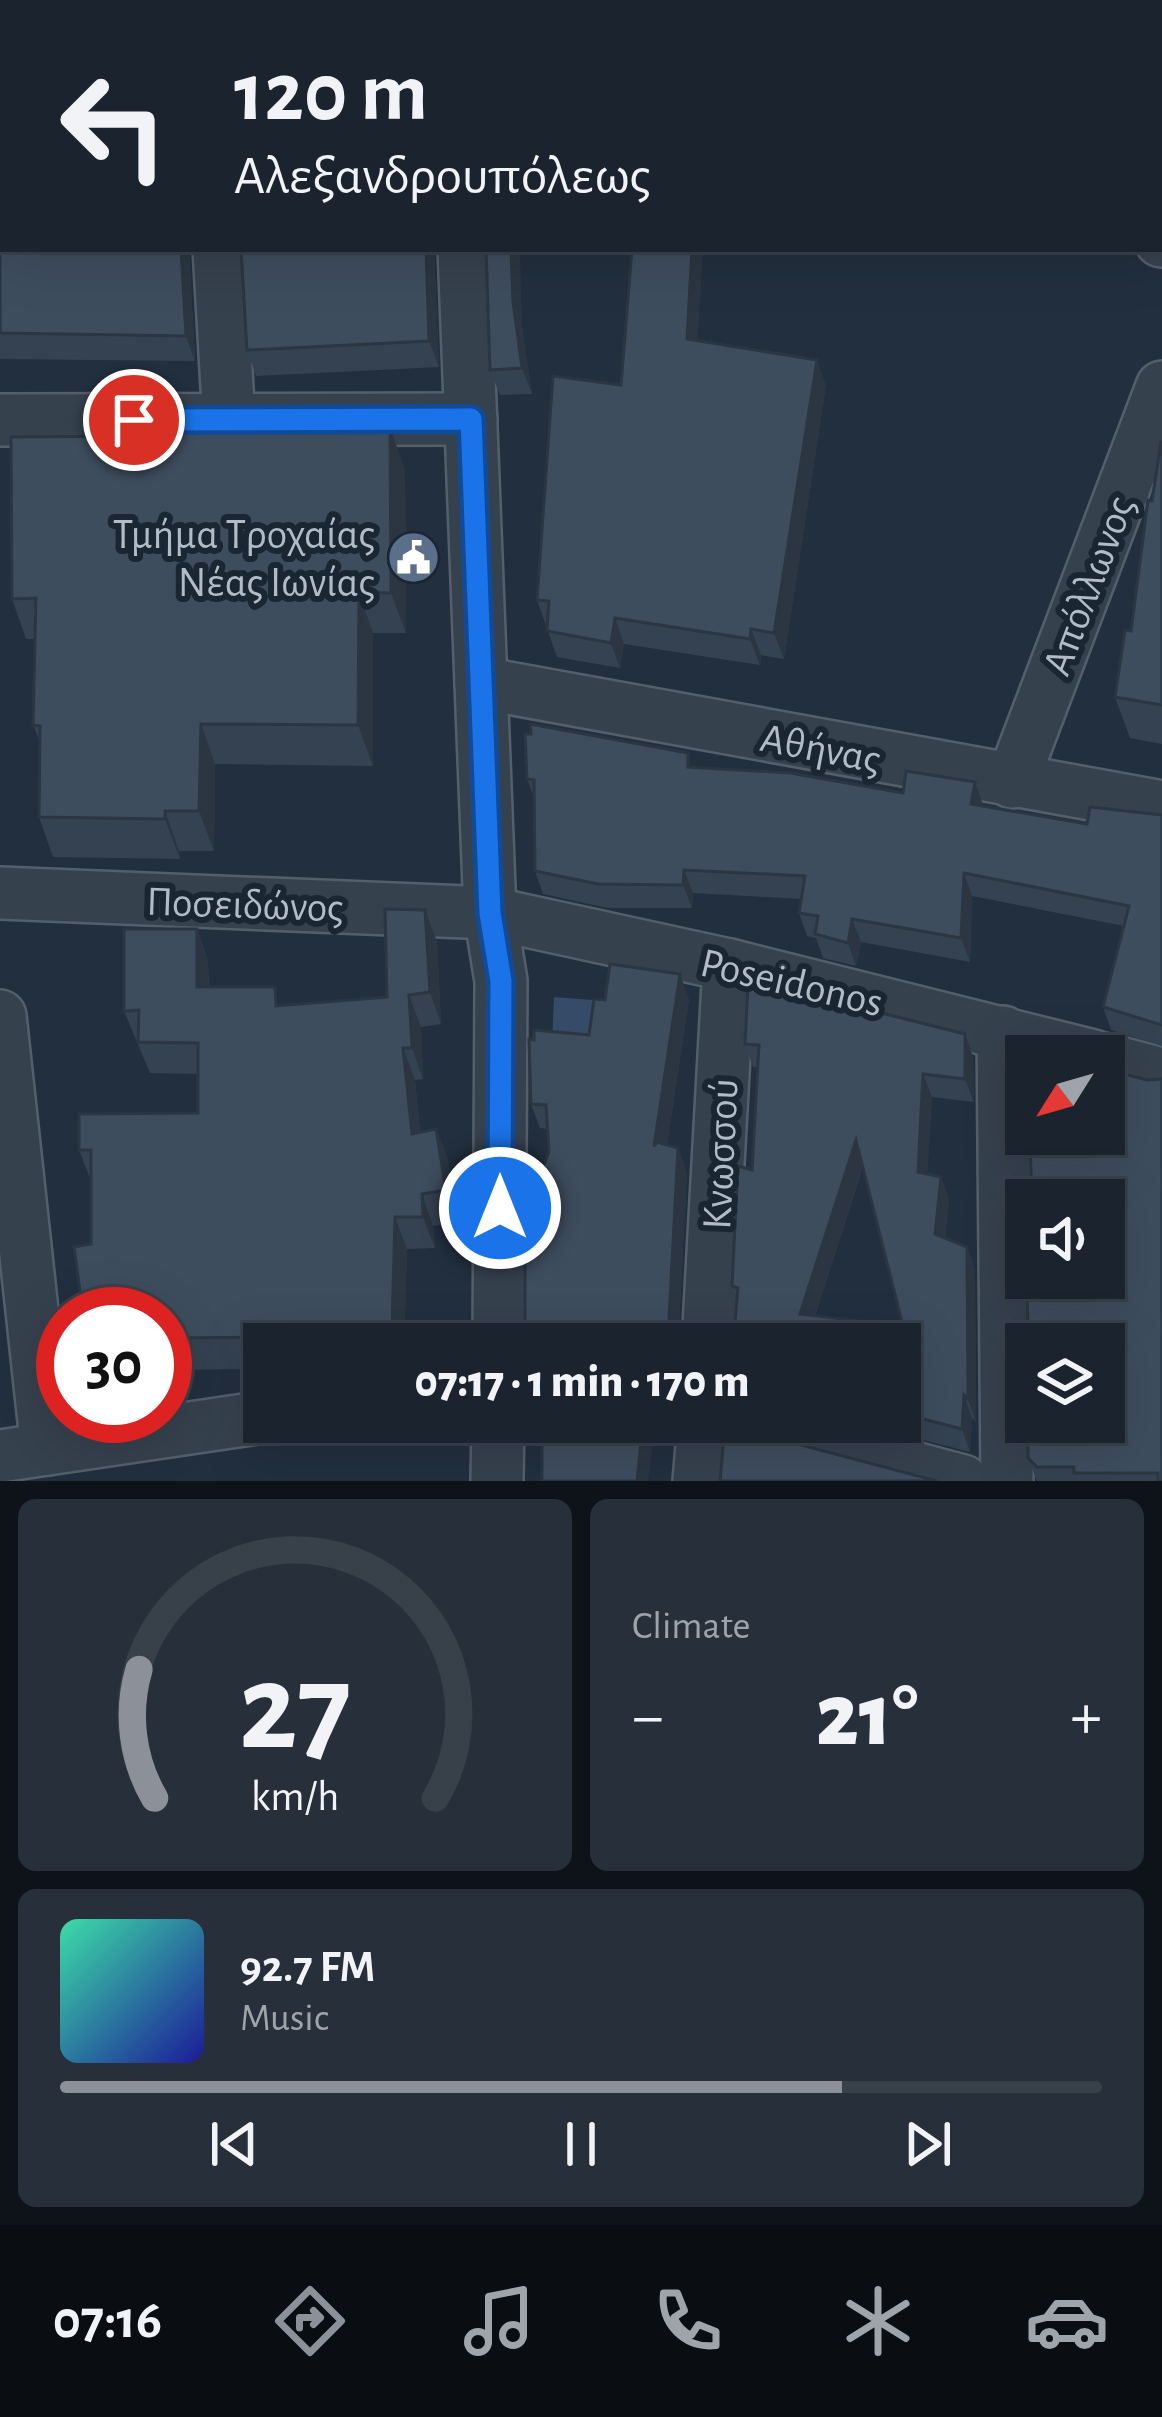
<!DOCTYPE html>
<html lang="en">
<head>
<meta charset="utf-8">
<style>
	body { margin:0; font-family:"Alegreya Sans",sans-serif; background:#272f3a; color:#f1f3f6; height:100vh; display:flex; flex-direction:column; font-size:45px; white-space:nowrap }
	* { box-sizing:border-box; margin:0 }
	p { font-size:39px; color:#9fa4aa }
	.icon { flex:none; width:66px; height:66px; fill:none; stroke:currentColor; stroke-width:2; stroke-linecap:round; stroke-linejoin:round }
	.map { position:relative; height:1481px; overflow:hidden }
	.side { display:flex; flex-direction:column; gap:18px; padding:18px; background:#0e1319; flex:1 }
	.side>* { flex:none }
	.guide { position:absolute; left:0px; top:0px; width:1164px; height:252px; box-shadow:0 12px 48px #0002,0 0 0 3px #38404a; background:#1a232e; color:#f1f3f6; overflow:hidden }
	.needle { width:78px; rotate:233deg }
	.tools { position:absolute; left:1005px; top:1035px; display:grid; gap:24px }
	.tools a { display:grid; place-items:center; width:120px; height:120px; border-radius:0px; background:#1a232e; box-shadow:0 12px 48px #0002,0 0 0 3px #38404a; font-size:60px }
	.speed { position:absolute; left:36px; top:1287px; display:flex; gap:24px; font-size:60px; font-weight:700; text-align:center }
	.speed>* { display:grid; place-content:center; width:156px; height:156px; border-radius:50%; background:#1a232e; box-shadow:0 12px 48px #0002,0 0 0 3px #38404a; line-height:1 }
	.speed .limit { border:18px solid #d22; background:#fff; color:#111 }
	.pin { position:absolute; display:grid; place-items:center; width:102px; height:102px; color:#fff; margin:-51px; border:6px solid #fff; border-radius:50%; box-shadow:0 3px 12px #0007 }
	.me { position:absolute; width:132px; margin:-66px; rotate:0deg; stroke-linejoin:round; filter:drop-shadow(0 0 9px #0008) }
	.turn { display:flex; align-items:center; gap:42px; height:252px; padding:0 36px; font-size:54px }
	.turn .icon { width:156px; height:156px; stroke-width:2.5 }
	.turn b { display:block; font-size:84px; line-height:102px }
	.big { font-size:90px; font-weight:800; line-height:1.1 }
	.side .tile { flex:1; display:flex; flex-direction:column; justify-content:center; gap:18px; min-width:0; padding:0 42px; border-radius:18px; background:#272f3a }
	.side .dial { align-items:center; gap:0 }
	.dial svg { height:312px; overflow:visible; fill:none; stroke:#38404a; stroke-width:7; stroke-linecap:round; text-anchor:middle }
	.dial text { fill:#f1f3f6; stroke:none }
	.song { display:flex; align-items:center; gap:36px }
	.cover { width:144px; height:144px; border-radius:18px; background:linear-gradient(135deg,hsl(160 70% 55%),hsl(240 70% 35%)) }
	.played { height:12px; border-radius:6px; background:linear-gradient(90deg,#8c9099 75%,#38404a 75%) }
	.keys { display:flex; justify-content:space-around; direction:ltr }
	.heat { display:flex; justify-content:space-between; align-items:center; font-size:66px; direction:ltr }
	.side .tiles { flex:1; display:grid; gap:18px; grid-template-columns:1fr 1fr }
	.tile:last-child { grid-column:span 2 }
	.trip { position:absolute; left:243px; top:1323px; width:678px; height:120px; border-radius:0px; background:#1a232e; box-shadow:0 12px 48px #0002,0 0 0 3px #38404a; font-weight:800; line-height:120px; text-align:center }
	.menu { display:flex; height:192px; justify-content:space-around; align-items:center; background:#0a0e12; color:#9fa4aa }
	.menu .icon { width:84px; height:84px }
	.menu .current { color:#8c9099 }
	.menu b { font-size:54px; color:#f1f3f6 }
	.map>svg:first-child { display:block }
	.green { fill:#243d3f }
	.water { fill:#354b67 }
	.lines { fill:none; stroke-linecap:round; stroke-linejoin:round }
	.minor-casing { stroke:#545f6c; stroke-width:56 }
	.minor { stroke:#36414e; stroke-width:51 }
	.wall { fill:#354251; fill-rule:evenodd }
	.shaded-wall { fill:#2b3642 }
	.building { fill:#3e4d5e; stroke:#2b3642; stroke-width:3; fill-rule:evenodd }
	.route-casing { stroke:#114b97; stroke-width:30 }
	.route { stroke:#1a73e8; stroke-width:21 }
	.labels { text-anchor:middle; stroke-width:12; stroke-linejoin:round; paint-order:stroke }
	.poi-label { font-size:42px; fill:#b2bcc9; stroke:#1b2633; text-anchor:end }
	.street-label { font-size:42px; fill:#b2bcc9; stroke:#1b2633 }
</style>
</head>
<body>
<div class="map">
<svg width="1162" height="1481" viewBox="0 0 1162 1481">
	<rect width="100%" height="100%" fill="#222f3e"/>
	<path class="green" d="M526 0H1162V205L1161 3Z"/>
	<path class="water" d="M554 997 593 1000 592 1011 599 1020 594 1046 552 1042Z"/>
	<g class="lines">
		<defs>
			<g id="minor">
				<path d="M205 0 206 3"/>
				<path d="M451 0V3"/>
				<path d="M1161 241H1162"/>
				<path d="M219 249 229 422"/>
				<path d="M464 249 490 913 501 981 499 1344"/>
				<path d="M0 420 471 419"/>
				<path d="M481 683 1162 807"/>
				<path d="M1012 782 1162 387"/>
				<path d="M0 893 490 913 729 965 1093 1056"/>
				<path d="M0 1016 47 1449"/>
				<path d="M1003 1032 1007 1481"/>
				<path d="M1104 1059 1162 1074"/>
				<path d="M708 1344 729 965"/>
				<path d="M740 1422 963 1481"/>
				<path d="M0 1456 264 1417"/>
				<path d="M497 1481 498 1422"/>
				<path d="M699 1481 704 1422"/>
			</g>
		</defs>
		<use href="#minor" class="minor-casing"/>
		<use href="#minor" class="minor"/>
	</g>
	<g class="wall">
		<rect x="0" y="30" width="3" height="97"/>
		<path d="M0 183 3 249H189L195 361 0 359Z"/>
		<path d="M434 249 439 367 256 376 247 350Z"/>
		<path d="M522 328 532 394 500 395 490 370Z"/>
		<path d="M697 341 826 385 784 659 761 655 760 665 624 644 620 668 557 657 537 600 621 385Z"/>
		<path d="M1162 442V744L1130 738 1115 697 1131 631Z"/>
		<path d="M405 469 406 633H373V766L215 764 214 851H179L180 859 53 857 39 817 40 742 33 725 35 639H26L12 599Z"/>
		<path d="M693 767 983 805V806L1087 824 1162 815V1046L1111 1030 1103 1007 1124 926 972 896 970 962 861 942 856 966 823 958 816 938 807 936 799 913 801 899 693 893 692 908H607L543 894 535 871 534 797 527 779Z"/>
		<path d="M425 910 437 942 441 1024 421 1027 423 1079 415 1080 420 1132 436 1129 448 1160 457 1222 433 1226 435 1248 407 1249 404 1344H264V1369L165 1370V1314L91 1244V1181L79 1150 198 1113V1074L150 1073 124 1011 197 929 208 960 209 987 282 1006 387 997Z"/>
		<path d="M689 999 667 1145 687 1172 678 1344H525V1276L520 1262 549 1151 548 1129 540 1128 531 1104 534 1040 589 1035 605 1000Z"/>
		<path d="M965 1034 973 1057 974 1102 932 1097 927 1174 941 1177 949 1200 945 1238 967 1247 975 1270 976 1422 972 1418 970 1452 853 1422H900V1344L737 1301 732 1286 752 1170 758 1067H753L745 1044ZM863 1167 903 1326 815 1316Z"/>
		<path d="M1147 1080 1162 1481H1037L1028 1458 1104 1278 1031 1156 1026 1142Z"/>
	</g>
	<g class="shaded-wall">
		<path d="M181 249H189L195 361 186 336Z"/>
		<path d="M426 249H434L439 367 429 341Z"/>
		<path d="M511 249H520L522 328 532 394 522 368 513 302Z"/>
		<path d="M692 249H703L696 365 687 339Z"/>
		<path d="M817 360 826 385 784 659 774 633Z"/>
		<path d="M390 428 405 469 406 633 391 593Z"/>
		<path d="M359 592 373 633V766L358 725Z"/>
		<path d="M615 618 624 644 620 668 611 643Z"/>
		<path d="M751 629 761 655 760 665 750 639Z"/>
		<path d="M201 724 215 764 214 851 199 811Z"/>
		<path d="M975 782 983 805 979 828 971 804Z"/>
		<path d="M165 811 179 851 180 859 165 819Z"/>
		<path d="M684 870 693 893 692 908 683 885Z"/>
		<path d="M964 873 972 896 970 962 961 938Z"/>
		<path d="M425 910 437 942 441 1024 430 992Z"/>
		<path d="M852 919 861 942 856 966 848 943Z"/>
		<path d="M197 929 208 960 209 1019 197 987Z"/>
		<path d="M680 974 689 999 663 1171 654 1146Z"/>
		<path d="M409 995 421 1027 423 1079 412 1048Z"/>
		<path d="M965 1034 973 1057 974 1102 965 1079Z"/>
		<path d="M403 1048 415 1080 423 1166 412 1134Z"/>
		<path d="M923 1074 932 1097 926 1195 918 1172Z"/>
		<path d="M436 1129 448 1160 457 1222 446 1190Z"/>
		<path d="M856 1140 864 1163 808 1337 800 1314Z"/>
		<path d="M678 1148 687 1172 678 1344H676L669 1318Z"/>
		<path d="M941 1177 949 1200 943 1256 935 1234Z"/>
		<path d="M422 1194 433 1226 435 1248 423 1217Z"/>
		<path d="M395 1217 407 1249 404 1344H399L392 1326Z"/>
		<path d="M967 1247 975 1270 976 1422 968 1399Z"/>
		<path d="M964 1395 972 1418 970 1452 962 1429Z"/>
		<path d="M643 1422H650L654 1432 648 1481H637Z"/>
	</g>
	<g class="building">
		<path d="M81 0H175L177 3H81Z"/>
		<path d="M214 0H402V3H209Z"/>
		<rect x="0" y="30" width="3" height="71"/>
		<path d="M0 183H3V249H181L186 336 0 333Z"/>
		<path d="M241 249H426L429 341 247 350Z"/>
		<path d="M486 249H511L513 302 522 368 490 370Z"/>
		<path d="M632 249H692L687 339 817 360 774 633 751 629 750 639 615 618 611 643 547 631 549 601 537 600 553 376 621 385Z"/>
		<path d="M146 427 390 428 391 593 359 592 358 725 201 724 199 811H165V819L39 817 40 726 33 725 36 598 12 599 11 437 145 436Z"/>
		<path d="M1161 442H1162V705L1115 697 1125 630 1131 631 1148 500 1152 501Z"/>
		<path d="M530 724 688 753V767L790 773 903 793 906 771 975 782 971 804 1087 824 1090 807 1162 815V1025L1103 1007 1129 906 964 873 961 938 852 919 848 943 815 934 818 916 799 913 805 876 684 870 683 885 598 884 535 871 534 780 527 779 525 734H531Z"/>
		<path d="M385 909 425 910 430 992 409 995 412 1048H403L412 1134 436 1129 446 1190 422 1194 423 1217H395L392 1326H313L314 1332H285V1337L165 1338V1314H83L74 1247 91 1244V1150H79V1114L198 1113V1043L138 1042 139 1010 124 1011V929H197V987H275L276 1006 387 997Z"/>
		<path d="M610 964 680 974 654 1146 657 1142 678 1148 669 1318 672 1333 620 1329 619 1344H525V1262H520L521 1218H531L539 1178 549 1151 546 1105 531 1104 529 1039 534 1040V1030L589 1035 594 999 605 1000Z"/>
		<path d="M748 985 794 991 965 1034V1079L923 1074 918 1172 941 1177 935 1234 967 1247 968 1399 964 1395 962 1429 900 1413V1344H733L738 1288 732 1286 738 1166 752 1170 759 1045 745 1044ZM856 1140 903 1326 800 1314Z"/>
		<path d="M1025 1049 1053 1056H1026V1134H1104V1069L1147 1080 1162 1079V1481H1158V1473H1074V1467H1037L1028 1458V1422H1104V1344H1028L1027 1278H1104V1200H1032L1030 1143 1026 1142Z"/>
		<path d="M542 1422H643L637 1481H542Z"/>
		<path d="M725 1425 937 1481H720Z"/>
	</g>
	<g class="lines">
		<defs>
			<path id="route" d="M134 420 471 419 490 913 501 981 500 1208"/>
		</defs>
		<use href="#route" class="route-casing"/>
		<use href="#route" class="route"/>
	</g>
	<defs>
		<symbol id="civic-disc" viewBox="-11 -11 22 22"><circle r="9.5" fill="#5c6f8a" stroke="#1b2633"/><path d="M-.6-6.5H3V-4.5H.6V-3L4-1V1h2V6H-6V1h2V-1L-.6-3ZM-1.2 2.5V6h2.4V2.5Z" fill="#fff"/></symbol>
	</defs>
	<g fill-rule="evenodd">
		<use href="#civic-disc" x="384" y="528" width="59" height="59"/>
	</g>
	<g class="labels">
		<g class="poi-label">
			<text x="375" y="548">Τμήμα Τροχαίας<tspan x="375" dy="48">Νέας Ιωνίας</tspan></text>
		</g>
		<g class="street-label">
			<text transform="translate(1087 585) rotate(-69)" y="15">Απόλλωνος</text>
			<text transform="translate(821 747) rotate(11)" y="15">Αθήνας</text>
			<text transform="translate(245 903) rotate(2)" y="15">Ποσειδώνος</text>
			<text transform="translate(792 981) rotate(13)" y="15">Poseidonos</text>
			<text transform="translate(719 1154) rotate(-87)" y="15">Κνωσσού</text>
		</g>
	</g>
</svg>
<div class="tools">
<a><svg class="needle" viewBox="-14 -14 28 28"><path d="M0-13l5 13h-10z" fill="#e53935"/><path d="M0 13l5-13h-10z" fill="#9fa4aa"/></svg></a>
<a><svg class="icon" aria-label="sound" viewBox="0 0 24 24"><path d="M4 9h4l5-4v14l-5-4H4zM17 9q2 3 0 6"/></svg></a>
<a><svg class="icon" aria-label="layers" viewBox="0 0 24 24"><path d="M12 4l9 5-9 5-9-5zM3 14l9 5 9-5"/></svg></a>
</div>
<div class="speed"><div class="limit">30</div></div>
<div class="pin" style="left:134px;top:420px;background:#d93025"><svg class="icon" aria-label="arrive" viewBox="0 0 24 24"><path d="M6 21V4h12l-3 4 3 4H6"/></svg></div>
<svg class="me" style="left:500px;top:1208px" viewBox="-20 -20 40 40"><circle r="17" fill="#1a73e8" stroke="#fff" stroke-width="3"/><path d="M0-11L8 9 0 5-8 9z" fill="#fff"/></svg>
<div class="trip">07:17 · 1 min · 170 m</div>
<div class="guide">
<div class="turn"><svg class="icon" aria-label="left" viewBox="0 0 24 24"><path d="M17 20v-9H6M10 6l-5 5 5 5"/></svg><div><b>120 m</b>Αλεξανδρουπόλεως</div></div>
</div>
</div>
<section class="side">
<div class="tiles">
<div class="tile dial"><svg viewBox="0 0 100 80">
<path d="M14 69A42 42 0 1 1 86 69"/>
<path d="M14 69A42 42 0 0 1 10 36" stroke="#8c9099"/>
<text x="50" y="56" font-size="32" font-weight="700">27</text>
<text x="50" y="72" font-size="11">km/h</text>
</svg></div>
<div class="tile"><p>Climate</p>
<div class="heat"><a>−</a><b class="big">21°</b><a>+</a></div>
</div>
<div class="tile">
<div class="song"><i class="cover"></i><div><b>92.7 FM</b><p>Music</p></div></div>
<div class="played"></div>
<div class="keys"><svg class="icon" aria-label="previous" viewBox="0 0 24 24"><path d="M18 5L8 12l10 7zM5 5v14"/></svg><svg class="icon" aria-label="pause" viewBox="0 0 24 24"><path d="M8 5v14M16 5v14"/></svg><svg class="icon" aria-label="next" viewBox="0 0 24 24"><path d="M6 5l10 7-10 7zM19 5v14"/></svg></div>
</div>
</div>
</section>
<nav class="menu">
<b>07:16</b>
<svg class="icon current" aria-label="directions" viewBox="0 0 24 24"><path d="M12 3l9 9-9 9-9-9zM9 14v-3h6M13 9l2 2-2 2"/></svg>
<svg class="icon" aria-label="music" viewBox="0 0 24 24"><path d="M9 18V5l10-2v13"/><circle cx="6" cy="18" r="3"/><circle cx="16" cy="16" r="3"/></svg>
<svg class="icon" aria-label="phone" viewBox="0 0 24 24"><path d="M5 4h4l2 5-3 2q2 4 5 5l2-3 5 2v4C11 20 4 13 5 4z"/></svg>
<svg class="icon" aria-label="climate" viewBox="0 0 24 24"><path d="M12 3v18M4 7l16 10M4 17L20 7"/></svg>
<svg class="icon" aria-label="car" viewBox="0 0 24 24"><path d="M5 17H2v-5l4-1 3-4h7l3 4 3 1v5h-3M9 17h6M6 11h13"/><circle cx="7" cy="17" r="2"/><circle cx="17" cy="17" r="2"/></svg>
</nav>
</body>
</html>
